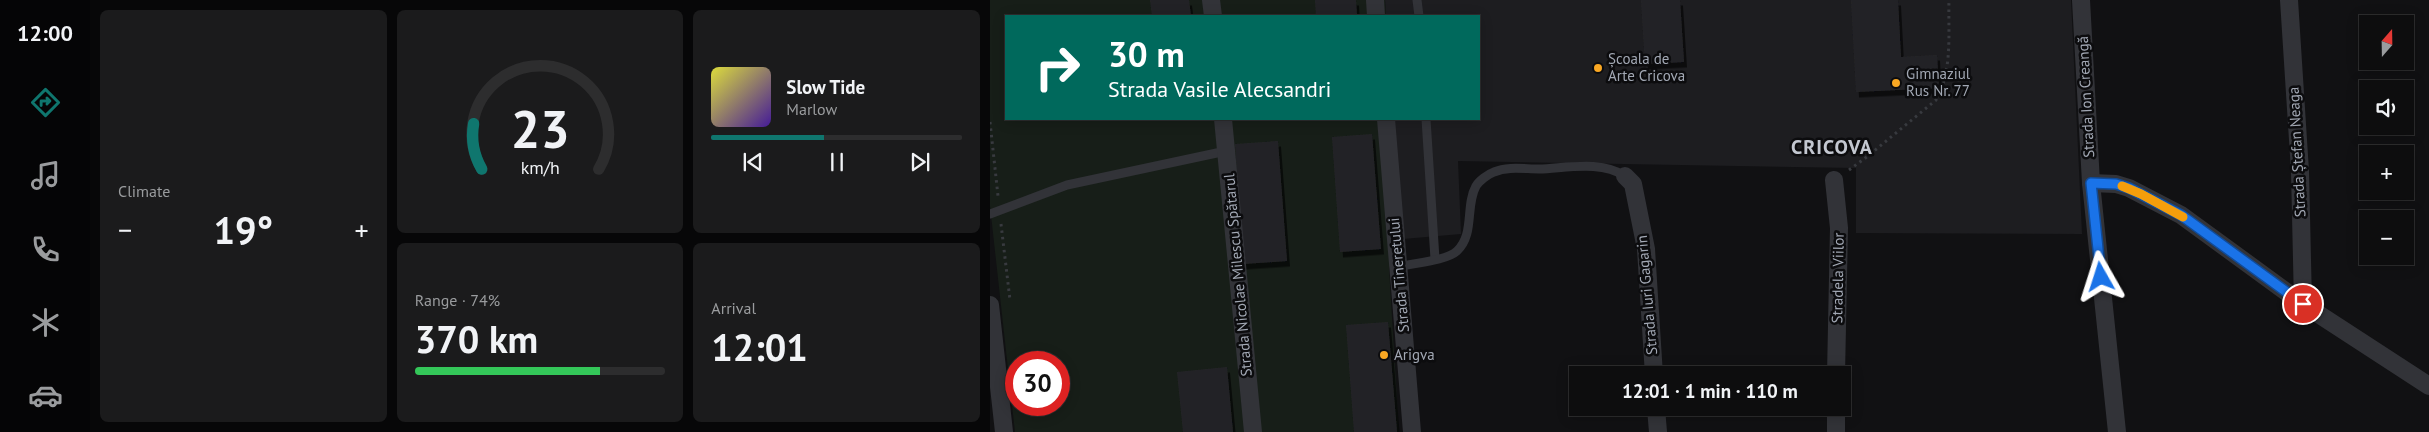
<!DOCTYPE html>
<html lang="en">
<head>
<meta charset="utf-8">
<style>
	body { margin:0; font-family:"PT Sans",sans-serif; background:#1b1b1c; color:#f1f3f6; height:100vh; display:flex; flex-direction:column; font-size:19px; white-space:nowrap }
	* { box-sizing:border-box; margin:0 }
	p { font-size:16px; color:#9a9c9e }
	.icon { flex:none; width:28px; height:28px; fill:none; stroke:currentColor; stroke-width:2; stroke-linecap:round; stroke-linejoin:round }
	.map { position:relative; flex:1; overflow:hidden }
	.details { display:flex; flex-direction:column; gap:10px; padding:10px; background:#070708; width:900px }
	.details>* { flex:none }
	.hud { position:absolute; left:15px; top:15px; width:475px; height:105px; border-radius:0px; box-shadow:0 2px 12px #0003,0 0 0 1px #2d2d2e; background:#00695c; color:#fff; overflow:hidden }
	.needle { width:32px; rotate:20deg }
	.controls { position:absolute; left:1369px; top:15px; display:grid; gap:10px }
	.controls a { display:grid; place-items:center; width:55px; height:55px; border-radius:0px; background:#0d0d0e; box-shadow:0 2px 12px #0003,0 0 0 1px #2d2d2e; font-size:25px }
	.speed { position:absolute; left:15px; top:351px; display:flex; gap:10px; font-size:25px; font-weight:700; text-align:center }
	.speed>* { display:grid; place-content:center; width:65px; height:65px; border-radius:50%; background:#0d0d0e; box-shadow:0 2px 12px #0003,0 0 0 1px #2d2d2e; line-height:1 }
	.speed .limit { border:8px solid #d22; background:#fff; color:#111 }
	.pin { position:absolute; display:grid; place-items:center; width:42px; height:42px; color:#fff; margin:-21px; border:2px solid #fff; border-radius:50%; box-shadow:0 1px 5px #0007 }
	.me { position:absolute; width:55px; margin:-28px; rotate:354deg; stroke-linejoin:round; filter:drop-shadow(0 0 4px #0008) }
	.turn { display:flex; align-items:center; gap:18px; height:105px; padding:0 20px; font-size:22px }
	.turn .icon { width:65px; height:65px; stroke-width:2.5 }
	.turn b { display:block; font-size:35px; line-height:42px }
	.big { font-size:38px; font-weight:700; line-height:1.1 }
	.details .widget { flex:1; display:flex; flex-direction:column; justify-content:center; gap:8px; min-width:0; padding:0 18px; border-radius:8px; background:#1b1b1c }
	.details .dial { align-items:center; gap:0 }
	.dial svg { height:130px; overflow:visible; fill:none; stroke:#2d2d2e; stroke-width:7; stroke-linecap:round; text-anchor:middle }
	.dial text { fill:#f1f3f6; stroke:none }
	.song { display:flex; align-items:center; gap:15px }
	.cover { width:60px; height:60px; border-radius:8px; background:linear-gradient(135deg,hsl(60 70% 55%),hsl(260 70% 35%)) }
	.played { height:5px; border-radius:2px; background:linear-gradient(90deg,#0f766e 45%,#2d2d2e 45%) }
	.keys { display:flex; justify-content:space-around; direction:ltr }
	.heat { display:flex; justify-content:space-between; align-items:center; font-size:28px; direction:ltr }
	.charge { height:8px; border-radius:4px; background:linear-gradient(90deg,#34c759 74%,#2d2d2e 0) }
	.details .tiles { flex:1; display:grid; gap:10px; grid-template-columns:repeat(3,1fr) }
	.widget:first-child { grid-row:span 2 }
	.trip { position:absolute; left:579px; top:366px; width:282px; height:50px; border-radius:0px; background:#0d0d0e; box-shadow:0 2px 12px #0003,0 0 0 1px #2d2d2e; font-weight:700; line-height:50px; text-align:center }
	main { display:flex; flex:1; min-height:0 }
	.menu { display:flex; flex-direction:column; width:90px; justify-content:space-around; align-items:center; background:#050506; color:#9a9c9e }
	.menu .icon { width:35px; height:35px }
	.menu .active { color:#0f766e }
	.menu b { font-size:22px; color:#f1f3f6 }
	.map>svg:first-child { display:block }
	.built { fill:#1d1d20 }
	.green { fill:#171e18; fill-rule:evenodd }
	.building { fill:#242427; filter:url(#shadow) }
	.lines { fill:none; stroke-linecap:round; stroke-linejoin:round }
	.path { stroke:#383a3f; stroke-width:3; stroke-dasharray:2.5 4; stroke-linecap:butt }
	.service { stroke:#323338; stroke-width:9 }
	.minor { stroke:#323338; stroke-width:18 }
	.route-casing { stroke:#114b97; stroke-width:12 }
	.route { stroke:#1a73e8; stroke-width:9 }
	.slow { stroke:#f59e0b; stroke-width:9 }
	.poi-dot { fill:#f9a723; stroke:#0c0c0e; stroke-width:2 }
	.labels { text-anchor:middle; stroke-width:5; stroke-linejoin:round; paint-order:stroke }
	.poi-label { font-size:15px; fill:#a2a8b4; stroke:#0c0c0e; text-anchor:start }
	.street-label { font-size:15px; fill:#a2a8b4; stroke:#0c0c0e }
	.district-label { font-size:20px; font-weight:bold; letter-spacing:1px; fill:#c3c7d0; stroke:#0c0c0e }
</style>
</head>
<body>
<main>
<nav class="menu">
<b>12:00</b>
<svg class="icon active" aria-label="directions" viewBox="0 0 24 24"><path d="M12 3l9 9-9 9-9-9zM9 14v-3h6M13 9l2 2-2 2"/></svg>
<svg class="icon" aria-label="music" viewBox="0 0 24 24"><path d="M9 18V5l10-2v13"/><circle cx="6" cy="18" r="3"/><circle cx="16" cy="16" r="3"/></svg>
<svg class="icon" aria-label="phone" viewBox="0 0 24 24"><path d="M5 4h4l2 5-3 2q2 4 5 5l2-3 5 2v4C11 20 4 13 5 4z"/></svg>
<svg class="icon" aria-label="climate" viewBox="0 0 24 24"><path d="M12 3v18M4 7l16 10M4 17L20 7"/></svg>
<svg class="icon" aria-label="car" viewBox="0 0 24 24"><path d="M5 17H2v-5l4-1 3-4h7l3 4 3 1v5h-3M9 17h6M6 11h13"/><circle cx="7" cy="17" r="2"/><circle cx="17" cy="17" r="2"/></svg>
</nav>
<section class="details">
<div class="tiles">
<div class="widget"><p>Climate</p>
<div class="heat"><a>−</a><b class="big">19°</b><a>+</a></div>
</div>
<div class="widget dial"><svg viewBox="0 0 100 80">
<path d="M14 69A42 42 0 1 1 86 69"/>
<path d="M14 69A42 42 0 0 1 9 41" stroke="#0f766e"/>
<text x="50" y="56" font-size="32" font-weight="700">23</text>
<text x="50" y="72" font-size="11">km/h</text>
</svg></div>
<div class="widget">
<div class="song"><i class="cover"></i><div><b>Slow Tide</b><p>Marlow</p></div></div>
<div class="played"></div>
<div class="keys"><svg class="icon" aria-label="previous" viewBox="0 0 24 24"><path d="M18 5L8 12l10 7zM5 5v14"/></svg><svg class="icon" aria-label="pause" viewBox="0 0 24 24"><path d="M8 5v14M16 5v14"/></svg><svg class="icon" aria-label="next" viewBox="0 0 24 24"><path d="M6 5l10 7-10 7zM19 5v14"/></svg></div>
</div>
<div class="widget"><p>Range · 74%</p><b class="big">370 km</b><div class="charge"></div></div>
<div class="widget"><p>Arrival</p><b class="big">12:01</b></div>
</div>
</section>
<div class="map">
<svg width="1439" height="432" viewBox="0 0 1439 432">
	<defs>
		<filter id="shadow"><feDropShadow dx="3" dy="5.5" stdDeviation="0" flood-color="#0009"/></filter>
	</defs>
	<rect width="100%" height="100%" fill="#111113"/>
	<path class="built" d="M395 0H1081L1092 234 866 233V168L468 161 471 234 413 239 404 119H489V16H396Z"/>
	<path class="green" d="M0 0H395L396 16H16V119H404L413 239 399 268 409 432H25L0 206ZM26 362H69V405H26Z"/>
	<g class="building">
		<path d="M160 0H199L201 16H162Z"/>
		<path d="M325 0H366L367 16H326Z"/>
		<path d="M651 0H690L694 62 655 64Z"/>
		<path d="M861 0H908L911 57 947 55 949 88 866 92Z"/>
		<path d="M382 134 391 249 350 252 342 137Z"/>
		<path d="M288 141 297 261 253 264 245 144Z"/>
		<path d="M398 322 407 432H364L356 325Z"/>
		<path d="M237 367 243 432H193L187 372Z"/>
	</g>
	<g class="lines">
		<g class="path">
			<path d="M0 122 8 196"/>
			<path d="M859 170 878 156 946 100C963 70 958 33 959 0"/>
			<path d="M11 224 20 300"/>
		</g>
		<g class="service">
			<path d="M427 0 429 16"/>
			<path d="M436 119 445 259"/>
			<path d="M0 214 77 185 236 151"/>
			<path d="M408 267C423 263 456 261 467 251 485 234 475 206 486 186 489 181 498 174 504 172 518 166 534 169 549 169 577 168 611 160 635 176"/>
		</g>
		<g class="minor">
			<path d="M221 0 223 16"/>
			<path d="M385 0 386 16"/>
			<path d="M1091 0 1101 183 1127 432"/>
			<path d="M1299 0 1310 171 1313 304"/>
			<path d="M233 119 263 432"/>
			<path d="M396 119 422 432"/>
			<path d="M635 176 643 184 656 249 664 375"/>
			<path d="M844 180 849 228 846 375"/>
			<path d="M1101 183 1126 184 1139 188 1191 215 1313 304 1439 386"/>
			<path d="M0 305 14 432"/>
			<path d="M666 408 668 432"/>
			<path d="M846 408V432"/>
		</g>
	</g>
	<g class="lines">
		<defs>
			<path id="route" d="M1111 277 1101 183 1126 184 1139 188 1191 215 1313 304"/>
		</defs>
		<use href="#route" class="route-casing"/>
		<use href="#route" class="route"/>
		<path class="slow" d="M1132 186 1151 194 1193 217"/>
	</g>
	<g class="poi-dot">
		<circle cx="608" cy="68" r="5"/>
		<circle cx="906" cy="83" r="5"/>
		<circle cx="394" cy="355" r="5"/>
	</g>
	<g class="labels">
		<g class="poi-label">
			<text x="618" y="64">Școala de<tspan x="618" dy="17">Arte Cricova</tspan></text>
			<text x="916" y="79">Gimnaziul<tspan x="916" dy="17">Rus Nr. 77</tspan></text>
			<text x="404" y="360">Arigva</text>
		</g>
		<g class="street-label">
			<text transform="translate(1096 97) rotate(-93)" y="5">Strada Ion Creangă</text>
			<text transform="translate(1307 152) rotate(-93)" y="5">Strada Ștefan Neaga</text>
			<text transform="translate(248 275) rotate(-95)" y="5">Strada Nicolae Milescu Spătarul</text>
			<text transform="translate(409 275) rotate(-95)" y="5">Strada Tineretului</text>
			<text transform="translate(848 278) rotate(-89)" y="5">Stradela Viilor</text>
			<text transform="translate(657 295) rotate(-95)" y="5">Strada Iuri Gagarin</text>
		</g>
		<g class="district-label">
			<text x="842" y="154">CRICOVA</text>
		</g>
	</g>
</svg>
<div class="controls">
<a><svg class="needle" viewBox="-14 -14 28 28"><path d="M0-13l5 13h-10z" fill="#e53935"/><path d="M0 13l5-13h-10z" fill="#9a9c9e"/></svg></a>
<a><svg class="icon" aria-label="sound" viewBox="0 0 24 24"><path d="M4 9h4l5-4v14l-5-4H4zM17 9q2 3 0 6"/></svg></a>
<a>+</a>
<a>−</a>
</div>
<div class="speed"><div class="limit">30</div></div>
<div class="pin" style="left:1313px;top:304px;background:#d93025"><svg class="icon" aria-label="arrive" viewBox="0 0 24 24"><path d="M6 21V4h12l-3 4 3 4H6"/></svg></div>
<svg class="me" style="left:1111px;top:277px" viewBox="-20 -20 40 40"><path d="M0-17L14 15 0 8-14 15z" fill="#1a73e8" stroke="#fff" stroke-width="4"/></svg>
<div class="trip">12:01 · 1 min · 110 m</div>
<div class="hud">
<div class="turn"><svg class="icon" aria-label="right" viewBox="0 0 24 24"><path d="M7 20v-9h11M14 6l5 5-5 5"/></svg><div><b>30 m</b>Strada Vasile Alecsandri</div></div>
</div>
</div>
</main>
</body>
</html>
